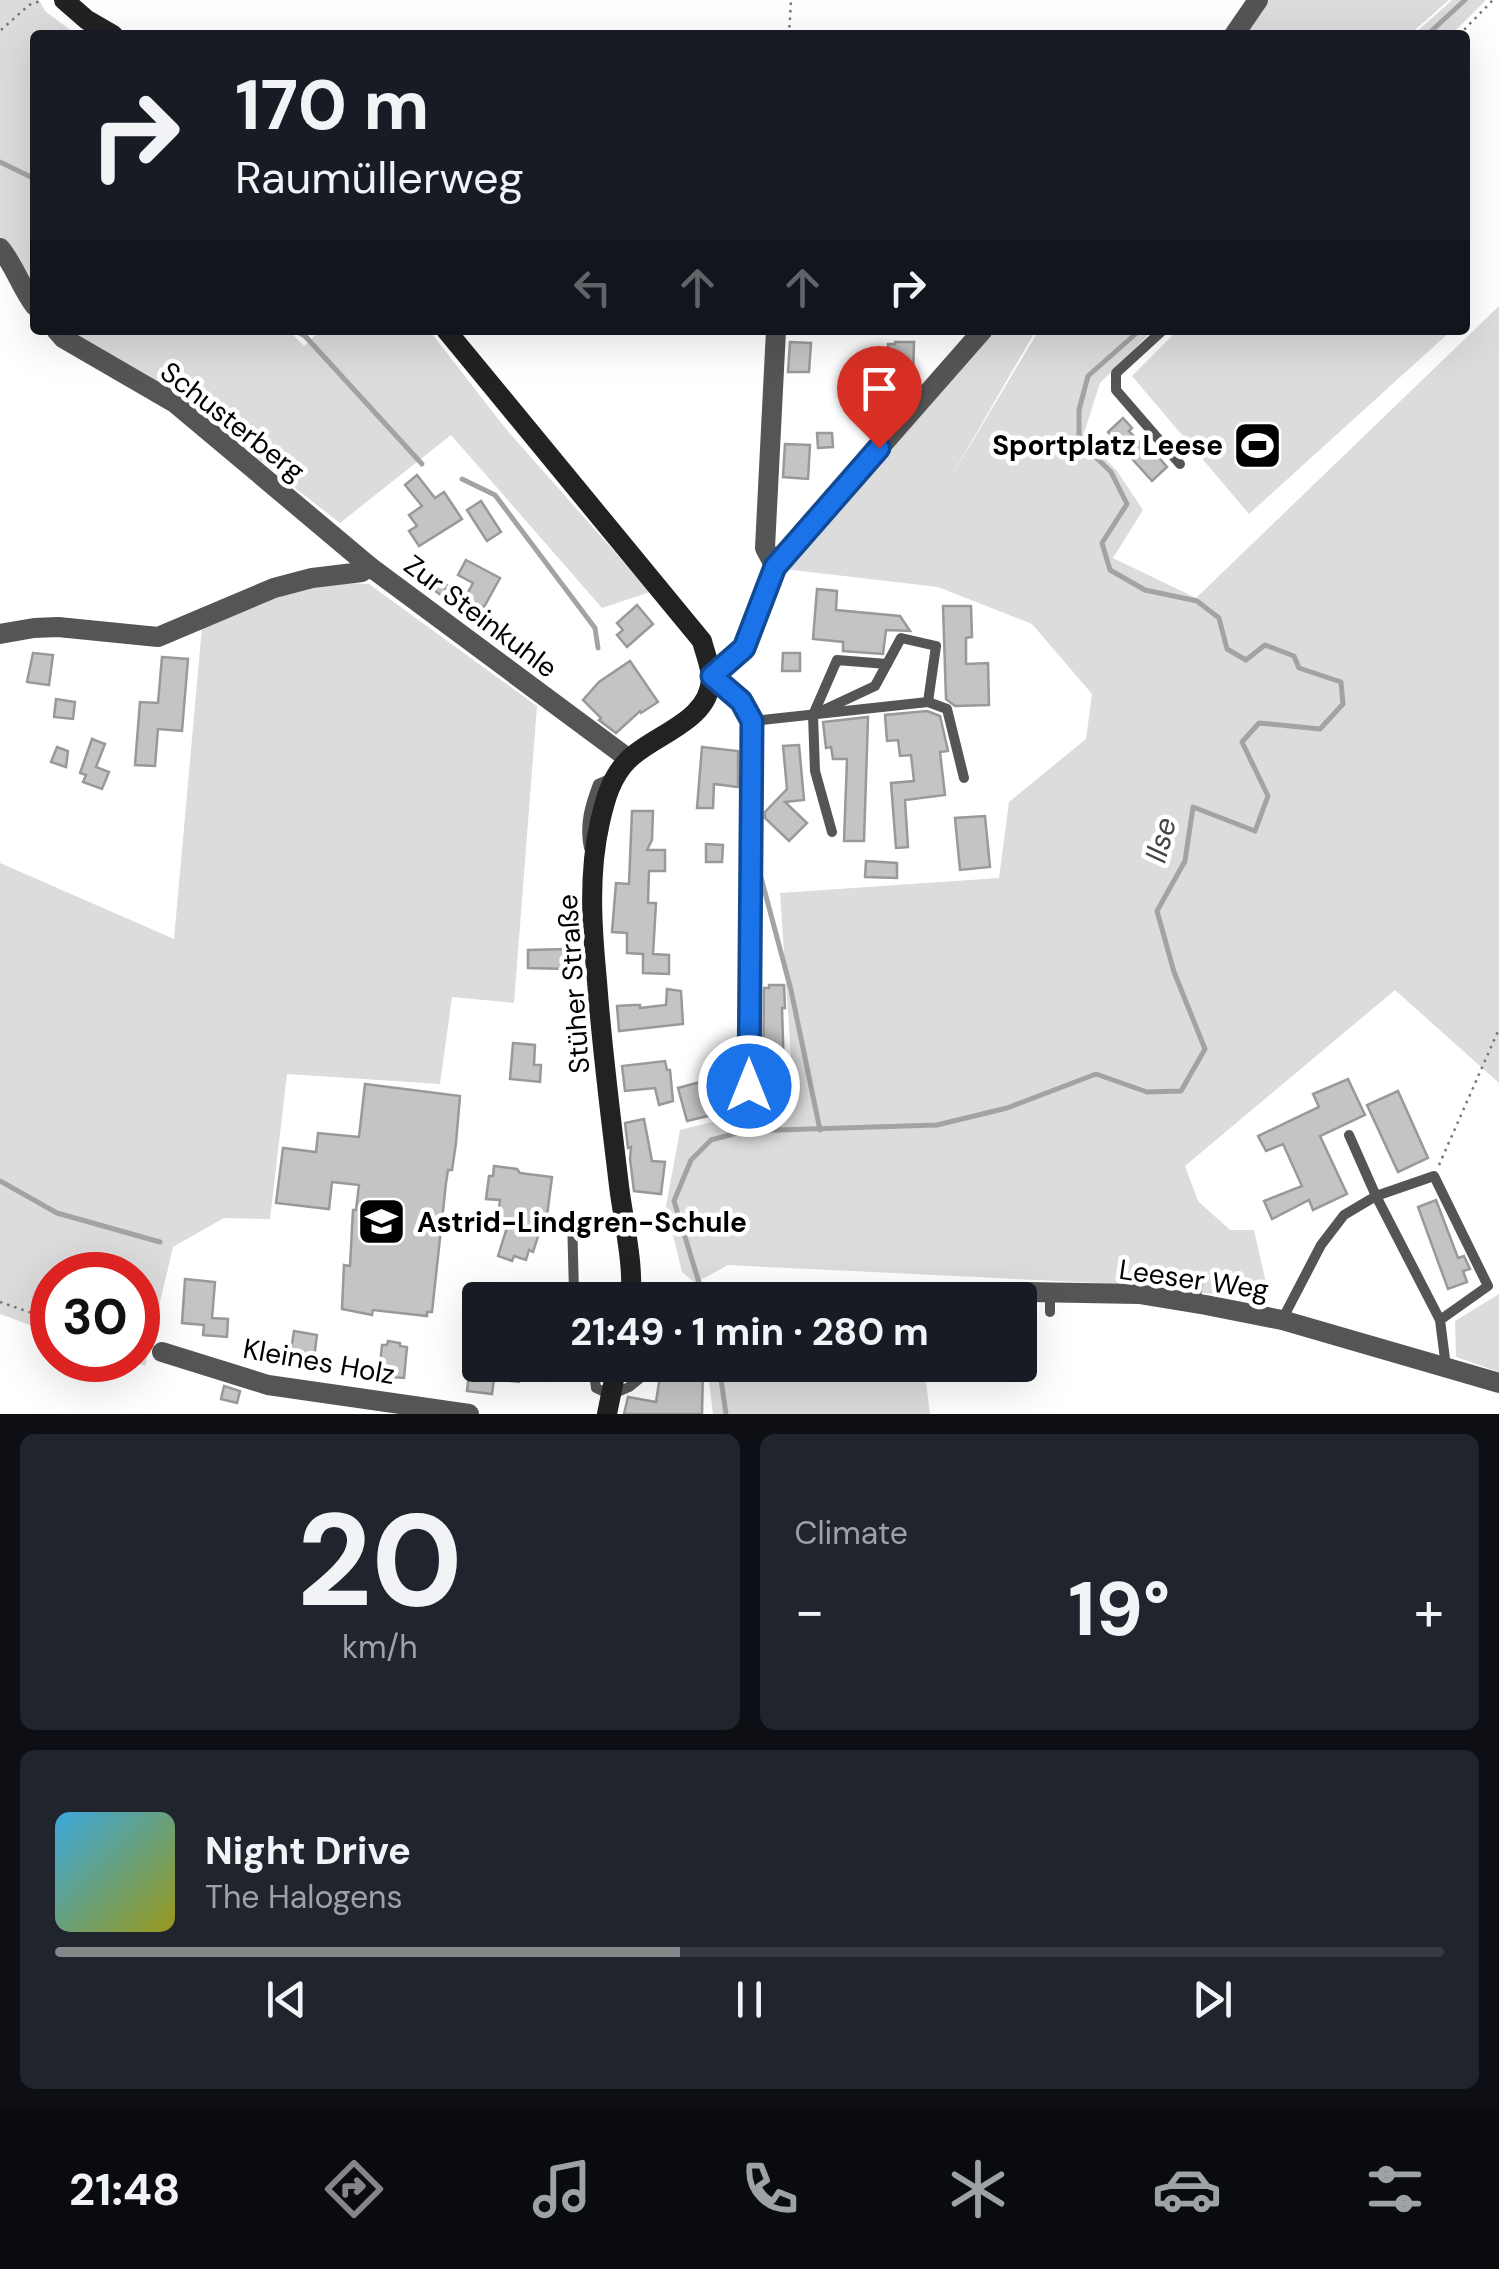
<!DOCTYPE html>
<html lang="en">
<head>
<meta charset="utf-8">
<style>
	body { margin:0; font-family:"DM Sans",sans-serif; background:#20242c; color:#f1f3f6; height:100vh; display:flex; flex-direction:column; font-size:38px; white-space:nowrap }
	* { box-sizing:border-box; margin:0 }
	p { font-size:32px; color:#9ea1a6 }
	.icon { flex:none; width:55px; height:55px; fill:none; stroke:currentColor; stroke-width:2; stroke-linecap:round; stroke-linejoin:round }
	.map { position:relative; height:1414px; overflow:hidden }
	.sheet { display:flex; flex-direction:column; gap:20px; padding:20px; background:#0d0f14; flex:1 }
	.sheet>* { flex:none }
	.top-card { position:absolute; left:30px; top:30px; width:1440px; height:305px; border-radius:10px; box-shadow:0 10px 40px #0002; background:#171b24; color:#f1f3f6; overflow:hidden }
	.speed { position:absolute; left:30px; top:1252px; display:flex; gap:20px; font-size:50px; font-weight:700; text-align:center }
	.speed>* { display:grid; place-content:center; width:130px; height:130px; border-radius:50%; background:#171b24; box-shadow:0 10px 40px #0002; line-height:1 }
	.speed .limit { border:15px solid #d22; background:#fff; color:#111 }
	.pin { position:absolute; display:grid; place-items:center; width:85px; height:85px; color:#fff; margin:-102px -42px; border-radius:50% 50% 50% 0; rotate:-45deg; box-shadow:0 0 10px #0007 }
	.pin .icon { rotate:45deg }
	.me { position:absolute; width:110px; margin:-55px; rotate:0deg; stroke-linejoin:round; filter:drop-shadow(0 0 8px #0008) }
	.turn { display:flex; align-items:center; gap:35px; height:210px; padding:0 40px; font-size:45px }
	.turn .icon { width:130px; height:130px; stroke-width:2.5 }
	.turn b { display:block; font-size:70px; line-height:85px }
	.lanes { display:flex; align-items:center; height:95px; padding:0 40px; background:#0003; justify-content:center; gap:50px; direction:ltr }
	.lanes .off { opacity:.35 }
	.big { font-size:75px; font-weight:700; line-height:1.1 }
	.sheet .widget { flex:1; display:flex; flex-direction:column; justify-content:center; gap:15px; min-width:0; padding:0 35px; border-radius:15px; background:#20242c }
	.sheet .dial { align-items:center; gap:0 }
	.dial b { font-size:130px; line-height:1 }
	.song { display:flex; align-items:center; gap:30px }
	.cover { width:120px; height:120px; border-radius:15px; background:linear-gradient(135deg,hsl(200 70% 55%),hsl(60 70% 35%)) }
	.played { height:10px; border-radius:5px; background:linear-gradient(90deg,#858687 45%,#363941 45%) }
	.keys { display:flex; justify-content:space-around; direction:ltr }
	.heat { display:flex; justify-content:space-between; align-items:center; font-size:55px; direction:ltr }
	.sheet .tiles { flex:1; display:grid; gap:20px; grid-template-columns:1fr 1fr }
	.widget:last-child { grid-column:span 2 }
	.trip { position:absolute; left:462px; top:1282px; width:575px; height:100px; border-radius:10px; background:#171b24; box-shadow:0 10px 40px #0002; font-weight:700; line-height:100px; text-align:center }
	.menu { display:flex; height:160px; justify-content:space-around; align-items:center; background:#090b0e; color:#9ea1a6 }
	.menu .icon { width:70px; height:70px }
	.menu .selected { color:#858687 }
	.menu b { font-size:45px; color:#f1f3f6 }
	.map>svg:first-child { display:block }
	.green { fill:#dcdcdc }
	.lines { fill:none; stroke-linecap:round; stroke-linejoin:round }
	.stream { stroke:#a3a3a3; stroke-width:5 }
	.building { fill:#c4c4c4; stroke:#999; stroke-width:2.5 }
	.path { stroke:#777; stroke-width:2.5; stroke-dasharray:2.5 5; stroke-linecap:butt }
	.service { stroke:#555; stroke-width:10 }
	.minor { stroke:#555; stroke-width:20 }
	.tertiary { stroke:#555; stroke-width:20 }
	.secondary { stroke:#222; stroke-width:20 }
	.route-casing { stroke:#114b97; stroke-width:25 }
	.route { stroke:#1a73e8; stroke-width:18 }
	.labels { text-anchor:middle; stroke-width:9; stroke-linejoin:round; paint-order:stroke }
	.street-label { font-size:28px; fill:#000; stroke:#fff }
	.poi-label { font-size:28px; font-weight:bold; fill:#000; stroke:#fff; text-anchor:end }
	.water-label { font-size:30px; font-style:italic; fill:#444; stroke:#fff }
</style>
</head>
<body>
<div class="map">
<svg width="1499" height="1414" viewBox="0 0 1499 1414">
	<rect width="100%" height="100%" fill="#fff"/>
	<g class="green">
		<path d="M0 0H39L45 11 77 35H35V295L16 256 0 237Z"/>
		<path d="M1265 0H1449L1409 35H1241Z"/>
		<path d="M1452 0H1486L1451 35H1413Z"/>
		<path d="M1499 306V1083L1395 990 1185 1166 1198 1201 1230 1230H1254L1270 1301 1139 1285 728 1265 695 1283 682 1272 666 1206 680 1130 794 1101 780 893 999 878 1009 802 1086 739 1092 694 1032 624 938 587 784 569 994 330H1036L948 482 1039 330H1153L1100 383 1083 436 1117 471 1143 510 1113 558 1196 598Z"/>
		<path d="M68 330H288L304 346 321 330H429L506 429 650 592 602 608 451 435 340 523 178 397Z"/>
		<path d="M1178 330H1452L1249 514 1132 376Z"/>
		<path d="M347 583 369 584 537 706 514 1003 452 997 440 1084 287 1074 270 1219 224 1218 173 1247 145 1366 129 1360H138V1275H52V1333L0 1314V863L174 939 202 627 295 588Z"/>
		<path d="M1499 1294V1372L1456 1357 1455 1321Z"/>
		<path d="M707 1365H924L930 1414H713Z"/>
	</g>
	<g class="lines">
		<g class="stream">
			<path d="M1427 35 1465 0"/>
			<path d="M0 162 35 179"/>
			<path d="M295 330 305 336 422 464"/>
			<path d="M462 479 495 495 595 628 598 648"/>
			<path d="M759 870 791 990 820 1130"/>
			<path d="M0 1181 57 1213 160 1242"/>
			<path d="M701 1289 674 1201 691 1160 711 1140 745 1131 937 1125 1007 1108 1096 1074 1147 1092 1181 1091 1205 1049 1174 972 1157 911 1185 861 1193 807 1255 831 1268 796 1242 742 1259 723 1320 729 1343 704 1341 682 1299 668 1294 656 1265 645 1246 660 1227 649 1219 618 1197 601 1145 590 1110 570 1102 543 1127 504 1111 472 1079 441V410L1088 376 1140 330"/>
			<path d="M719 1365 726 1414"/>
		</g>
	</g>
	<g class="building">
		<path d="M790 342 811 343 809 372H788Z"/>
		<path d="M895 342H914L913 374H887L888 344H895Z"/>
		<path d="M1123 418 1132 428 1129 431 1146 449 1149 446 1167 467 1152 481 1108 432Z"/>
		<path d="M817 433H832L833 447 818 448Z"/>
		<path d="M785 444 810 445 808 479 783 477Z"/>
		<path d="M417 475 435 498 444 492 462 519 419 546 409 531 417 526 409 515 422 506 405 485Z"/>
		<path d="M481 501 501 532 487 541 467 510Z"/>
		<path d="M466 560 500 578 484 607 465 598 473 583 458 575Z"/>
		<path d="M416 562 448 586 441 595 408 572Z"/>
		<path d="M817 589 837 591 836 610 900 616 910 631 886 630 883 654 843 651V642L813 639Z"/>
		<path d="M637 605 653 624 627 647 617 635 623 630 617 623Z"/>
		<path d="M943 606H971L972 637 966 638V664L988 663 989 705 955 706 946 699Z"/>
		<path d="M33 653 53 655 49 685 27 682Z"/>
		<path d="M783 653H800V671H782Z"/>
		<path d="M162 657 188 659 182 731 158 729 155 766 135 765 140 702 158 703Z"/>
		<path d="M630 661 658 702 641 713 640 711 616 733 599 720 601 718 583 700 599 682Z"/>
		<path d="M56 699 75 702 73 719 54 717Z"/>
		<path d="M927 711 940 716 948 751 940 752 945 795 905 800 908 847 896 848 891 783 914 781 911 755 900 756 898 740 887 741 885 715Z"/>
		<path d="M868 717 864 841H844L847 759H833L831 747 826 748 823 722Z"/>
		<path d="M92 739 105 744 96 767 109 772 102 789 83 782 86 775 80 773Z"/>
		<path d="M799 745 804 800 785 802 807 823 789 841 765 818V812L787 789 783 746Z"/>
		<path d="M57 747 68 751 66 767 51 762Z"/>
		<path d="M702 747 738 751V787L714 784 713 808H697Z"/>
		<path d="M632 811H653L652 840 647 850H665V871H649L648 903H656L653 954 669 955V974L643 973V954L627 953V933L612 932 616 883 629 884Z"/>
		<path d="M985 816 990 867 960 870 955 818Z"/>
		<path d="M706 844 723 845 722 862H706Z"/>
		<path d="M866 861 897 863V878L865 877Z"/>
		<path d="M566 949V969L528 968V950Z"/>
		<path d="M769 985H784L785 1008H782L784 1074 763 1077 764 988H769Z"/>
		<path d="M667 989 681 991 683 1024 619 1031 617 1006 634 1005H640V1008L666 1005Z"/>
		<path d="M513 1043 535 1045 534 1065H541L540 1082 510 1079Z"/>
		<path d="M665 1061 667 1070H670L673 1101 659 1105 655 1088 625 1091 622 1066Z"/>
		<path d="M1348 1079 1365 1115 1320 1136 1347 1194 1313 1210 1309 1200 1272 1219 1264 1201 1302 1186 1283 1144 1266 1151 1258 1136 1319 1107 1313 1094Z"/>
		<path d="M704 1081 712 1115 687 1121 678 1088Z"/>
		<path d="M365 1084 460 1096 456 1143 452 1170H448L446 1183 432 1312H427V1316L373 1310 372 1315 342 1309 344 1265 350 1266 353 1210H356L359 1185 332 1182 329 1209 276 1203 283 1148 316 1152 318 1133 359 1137Z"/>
		<path d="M1398 1091 1428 1158 1398 1172 1367 1105Z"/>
		<path d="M644 1119 652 1161 665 1162 661 1194 634 1191 630 1159 631 1147 628 1148 625 1123Z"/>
		<path d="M494 1166 517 1169 520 1173 552 1177 545 1231 540 1230 533 1252 529 1250 526 1260 514 1256 512 1261 498 1256 508 1224 497 1223 500 1200 486 1199 489 1176H493Z"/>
		<path d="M1436 1200 1458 1258 1464 1256 1470 1269 1463 1271 1467 1282 1448 1289 1418 1207Z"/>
		<path d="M185 1279 215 1282 212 1318 228 1319 227 1337 203 1335 204 1325 182 1323Z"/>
		<path d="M294 1331 317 1335 313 1366 289 1363Z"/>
		<path d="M388 1341 400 1343V1346L407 1347 404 1378 379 1376 382 1345H387Z"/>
		<path d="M470 1365H553L551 1381 520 1378 519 1382 494 1379 492 1394 467 1391Z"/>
		<path d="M676 1369 703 1370 702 1414H624L628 1397 656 1402 660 1376 676 1378Z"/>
		<path d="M224 1386 240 1391 237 1403 221 1399Z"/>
	</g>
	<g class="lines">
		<g class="path">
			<path d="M1 30 29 5 43 0"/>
			<path d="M789 35 791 0"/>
			<path d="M1459 35 1493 0"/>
			<path d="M1439 1165 1499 1029"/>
			<path d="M0 1302 52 1320"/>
			<path d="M138 1345 146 1348"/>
		</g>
		<g class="service">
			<path d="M1163 330 1116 373V390L1180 464"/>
			<path d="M813 715 837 660 887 664"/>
			<path d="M753 721 928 702 947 709 964 778"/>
			<path d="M832 832 815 771 813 715 875 686 901 638 936 646 928 702"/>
			<path d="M589 848C584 825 590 805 598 784L614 777"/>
			<path d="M572 1217 574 1293 578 1300"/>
			<path d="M1195 1303 1198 1282"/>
			<path d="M1050 1312V1292"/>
			<path d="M1282 1320 1321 1245 1344 1215 1376 1196 1349 1135"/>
			<path d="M1440 1320 1376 1196 1434 1176 1488 1286 1440 1320 1446 1367"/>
			<path d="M593 1365 596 1388 611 1395 629 1387 656 1365"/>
		</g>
		<g class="minor">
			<path d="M1234 35 1258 0"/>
			<path d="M0 248C15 266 21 288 35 306"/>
			<path d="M56 330 63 338 175 403 369 566 629 759"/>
			<path d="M775 567 765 548 776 330"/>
			<path d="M0 634 34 628 58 627 158 637 274 588 312 578 362 572 369 566"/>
			<path d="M749 1087 752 721 741 701 712 676 744 648 775 567 983 330"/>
			<path d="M162 1352 268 1385 469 1414"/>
		</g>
		<path class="tertiary" d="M631 1294 1028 1292 1139 1294 1206 1305 1282 1320 1499 1383"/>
		<g class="secondary">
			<path d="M64 0 87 20 113 35"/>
			<path d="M446 330 702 641C705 653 711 667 711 678 710 722 654 734 628 760 611 777 605 800 600 822 588 874 592 929 597 981 602 1050 611 1118 619 1186 623 1219 635 1269 630 1300"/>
			<path d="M607 1414 617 1365"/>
		</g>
	</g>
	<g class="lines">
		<defs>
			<path id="route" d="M749 1086 752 721 741 701 712 676 744 648 775 567 879 448"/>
		</defs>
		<use href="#route" class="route-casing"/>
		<use href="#route" class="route"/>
	</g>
	<defs>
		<symbol id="stadium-square" viewBox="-11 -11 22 22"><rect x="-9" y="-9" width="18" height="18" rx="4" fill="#000" stroke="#fff"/><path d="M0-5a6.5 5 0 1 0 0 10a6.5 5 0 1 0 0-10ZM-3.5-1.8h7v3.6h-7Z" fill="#fff"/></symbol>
		<symbol id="school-square" viewBox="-11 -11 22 22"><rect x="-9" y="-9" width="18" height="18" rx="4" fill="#000" stroke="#fff"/><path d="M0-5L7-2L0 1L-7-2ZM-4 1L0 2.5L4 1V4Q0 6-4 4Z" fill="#fff"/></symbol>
	</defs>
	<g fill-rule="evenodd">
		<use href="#stadium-square" x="1230" y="418" width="55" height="55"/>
		<use href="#school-square" x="354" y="1194" width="55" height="55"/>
	</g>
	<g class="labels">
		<g class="street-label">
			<text transform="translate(233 421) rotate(38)" y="10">Schusterberg</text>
			<text transform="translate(481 616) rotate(37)" y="10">Zur Steinkuhle</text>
			<text transform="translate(573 984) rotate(-94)" y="10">Stüher Straße</text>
			<text transform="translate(1194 1279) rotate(8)" y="10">Leeser Weg</text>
			<text transform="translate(319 1361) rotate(10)" y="10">Kleines Holz</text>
		</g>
		<g class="poi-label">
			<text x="1223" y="455">Sportplatz Leese</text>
			<text x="417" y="1232" text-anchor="start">Astrid-Lindgren-Schule</text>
		</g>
		<g class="water-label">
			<text transform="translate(1161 840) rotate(-75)" y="10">Ilse</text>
		</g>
	</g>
</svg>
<div class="speed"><div class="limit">30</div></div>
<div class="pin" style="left:879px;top:448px;background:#d93025"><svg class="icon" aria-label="arrive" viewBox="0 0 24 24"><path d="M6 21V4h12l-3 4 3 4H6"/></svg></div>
<svg class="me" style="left:749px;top:1086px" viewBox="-20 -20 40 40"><circle r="17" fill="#1a73e8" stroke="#fff" stroke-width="3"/><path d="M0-11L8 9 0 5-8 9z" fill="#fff"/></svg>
<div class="trip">21:49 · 1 min · 280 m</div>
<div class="top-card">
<div class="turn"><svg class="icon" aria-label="right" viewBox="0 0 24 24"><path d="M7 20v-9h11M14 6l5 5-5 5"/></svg><div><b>170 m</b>Raumüllerweg</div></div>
<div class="lanes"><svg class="icon off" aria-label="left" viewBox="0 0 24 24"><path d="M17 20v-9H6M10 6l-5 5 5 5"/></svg><svg class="icon off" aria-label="ahead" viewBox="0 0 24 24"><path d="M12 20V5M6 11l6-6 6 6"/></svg><svg class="icon off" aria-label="ahead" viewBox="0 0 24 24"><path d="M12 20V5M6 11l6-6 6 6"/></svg><svg class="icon" aria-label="right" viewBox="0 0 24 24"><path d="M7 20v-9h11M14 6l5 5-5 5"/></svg></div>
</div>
</div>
<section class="sheet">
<div class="tiles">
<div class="widget dial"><b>20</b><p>km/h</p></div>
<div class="widget"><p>Climate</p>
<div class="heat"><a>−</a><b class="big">19°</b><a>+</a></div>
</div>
<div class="widget">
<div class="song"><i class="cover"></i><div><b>Night Drive</b><p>The Halogens</p></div></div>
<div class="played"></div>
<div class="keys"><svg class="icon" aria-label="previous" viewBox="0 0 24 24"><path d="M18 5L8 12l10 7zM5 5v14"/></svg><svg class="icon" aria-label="pause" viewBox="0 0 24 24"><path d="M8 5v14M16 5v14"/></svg><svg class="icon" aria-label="next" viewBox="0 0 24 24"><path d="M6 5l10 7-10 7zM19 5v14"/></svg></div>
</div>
</div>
</section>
<nav class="menu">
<b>21:48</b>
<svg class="icon selected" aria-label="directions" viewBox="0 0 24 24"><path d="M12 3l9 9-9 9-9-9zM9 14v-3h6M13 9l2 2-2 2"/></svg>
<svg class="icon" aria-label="music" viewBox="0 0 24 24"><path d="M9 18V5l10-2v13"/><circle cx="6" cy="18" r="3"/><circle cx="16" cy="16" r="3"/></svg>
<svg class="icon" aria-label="phone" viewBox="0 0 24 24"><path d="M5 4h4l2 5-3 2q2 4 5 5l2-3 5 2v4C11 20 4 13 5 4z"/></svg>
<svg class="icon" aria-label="climate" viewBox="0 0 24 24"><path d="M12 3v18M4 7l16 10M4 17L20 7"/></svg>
<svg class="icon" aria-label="car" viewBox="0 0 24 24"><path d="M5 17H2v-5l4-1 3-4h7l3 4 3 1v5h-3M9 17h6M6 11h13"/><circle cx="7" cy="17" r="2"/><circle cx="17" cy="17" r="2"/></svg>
<svg class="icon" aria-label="filters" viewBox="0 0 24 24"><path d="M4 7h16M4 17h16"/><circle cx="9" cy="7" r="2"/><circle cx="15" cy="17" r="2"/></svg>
</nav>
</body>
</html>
